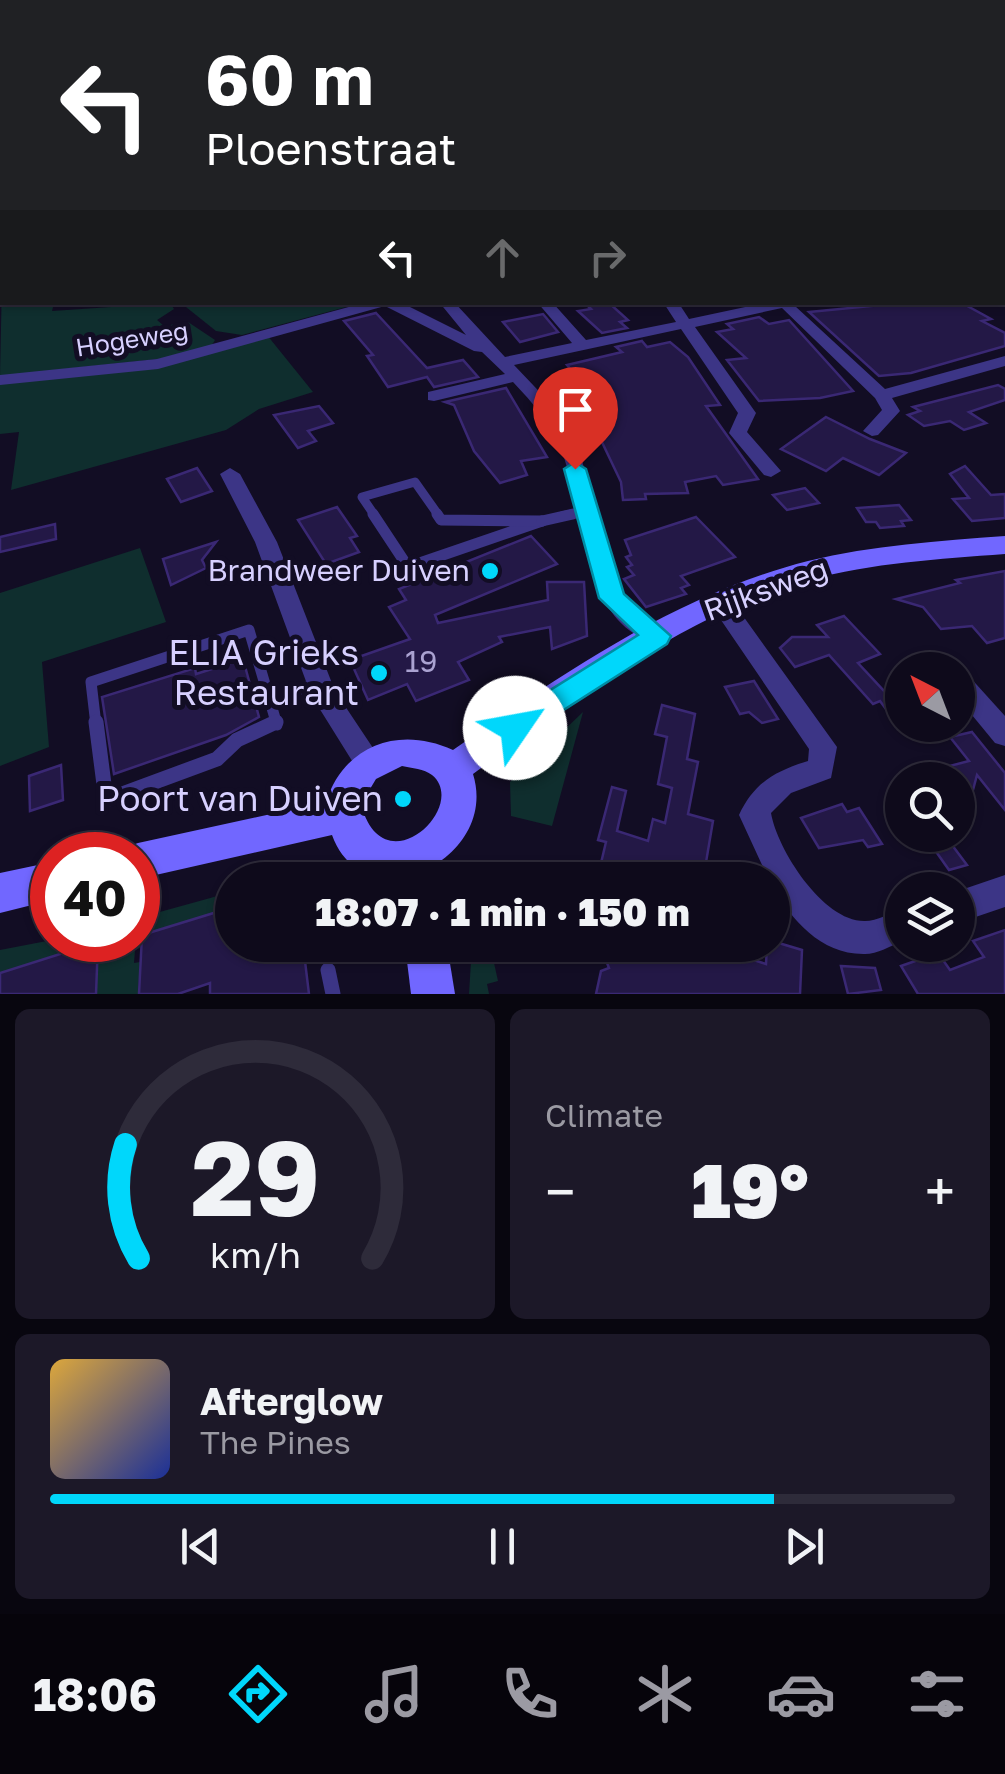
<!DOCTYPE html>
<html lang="en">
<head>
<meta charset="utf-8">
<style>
	body { margin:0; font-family:"Golos Text",sans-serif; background:#1c1828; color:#f1f3f6; height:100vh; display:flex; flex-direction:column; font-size:38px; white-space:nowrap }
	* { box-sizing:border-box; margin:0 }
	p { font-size:32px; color:#9b9aa3 }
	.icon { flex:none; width:55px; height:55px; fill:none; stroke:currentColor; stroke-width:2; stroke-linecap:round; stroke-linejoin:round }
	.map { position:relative; height:994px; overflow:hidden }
	.details { display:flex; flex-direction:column; gap:15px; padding:15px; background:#08060f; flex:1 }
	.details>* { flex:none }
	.top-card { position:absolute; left:0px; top:0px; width:1005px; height:305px; box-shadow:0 2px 8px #0004,0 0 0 2px #2e2b3a; background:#202124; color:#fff; overflow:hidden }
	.needle { width:65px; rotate:318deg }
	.tools { position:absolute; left:885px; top:652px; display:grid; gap:20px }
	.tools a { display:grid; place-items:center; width:90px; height:90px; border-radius:50%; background:#0e0a1b; box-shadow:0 2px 8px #0004,0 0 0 2px #2e2b3a; font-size:50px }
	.speed { position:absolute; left:30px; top:832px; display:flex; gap:20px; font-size:50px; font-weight:700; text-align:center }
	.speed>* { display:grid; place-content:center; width:130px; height:130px; border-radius:50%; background:#0e0a1b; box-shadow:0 2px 8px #0004,0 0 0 2px #2e2b3a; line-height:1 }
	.speed .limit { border:15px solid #d22; background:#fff; color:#111 }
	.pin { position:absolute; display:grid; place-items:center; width:85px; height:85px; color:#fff; margin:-102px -42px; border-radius:50% 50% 50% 0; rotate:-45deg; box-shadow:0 0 10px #0007 }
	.pin .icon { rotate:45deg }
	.me { position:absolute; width:110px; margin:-55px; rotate:57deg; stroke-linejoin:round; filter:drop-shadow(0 0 8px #0008) }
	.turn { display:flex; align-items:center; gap:35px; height:210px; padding:0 40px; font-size:45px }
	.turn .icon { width:130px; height:130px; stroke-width:2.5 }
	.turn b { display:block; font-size:70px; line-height:85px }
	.lanes { display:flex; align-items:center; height:95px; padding:0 40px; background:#0003; justify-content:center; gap:50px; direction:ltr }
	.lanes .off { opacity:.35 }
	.big { font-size:75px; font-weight:800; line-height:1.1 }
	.details .tile { flex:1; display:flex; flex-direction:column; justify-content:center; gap:15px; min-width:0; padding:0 35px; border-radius:15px; background:#1c1828 }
	.details .dial { align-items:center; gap:0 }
	.dial svg { height:260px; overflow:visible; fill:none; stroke:#2e2b3a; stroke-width:7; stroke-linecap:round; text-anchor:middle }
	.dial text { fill:#f1f3f6; stroke:none }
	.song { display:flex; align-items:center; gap:30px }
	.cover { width:120px; height:120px; border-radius:15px; background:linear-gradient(135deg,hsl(40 70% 55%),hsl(230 70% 35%)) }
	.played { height:10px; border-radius:5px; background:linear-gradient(90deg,#00d7fb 80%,#2e2b3a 80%) }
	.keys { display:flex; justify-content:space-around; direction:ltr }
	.heat { display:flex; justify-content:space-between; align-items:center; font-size:55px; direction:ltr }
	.details .tiles { flex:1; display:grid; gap:15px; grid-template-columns:1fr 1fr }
	.tile:last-child { grid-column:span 2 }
	.trip { position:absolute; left:215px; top:862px; width:575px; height:100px; border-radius:50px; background:#0e0a1b; box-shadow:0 2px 8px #0004,0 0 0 2px #2e2b3a; font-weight:800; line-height:100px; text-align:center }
	.menu { display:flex; height:160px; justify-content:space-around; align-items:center; background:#06040b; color:#9b9aa3 }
	.menu .icon { width:70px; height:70px }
	.menu .active { color:#00d7fb }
	.menu b { font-size:45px; color:#f1f3f6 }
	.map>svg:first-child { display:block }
	.green { fill:#0f2e2e }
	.building { fill:#231846; stroke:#3a2874; stroke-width:2.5 }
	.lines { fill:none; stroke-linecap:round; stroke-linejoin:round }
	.lane-far2 { stroke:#3c3586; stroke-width:9 }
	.lane-far1 { stroke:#3c3586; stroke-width:11 }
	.lane { stroke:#3c3586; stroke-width:15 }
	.street { fill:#3c3586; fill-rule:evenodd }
	.secondary { fill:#7167ff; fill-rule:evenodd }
	.route { fill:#00d7fb; stroke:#008ca3; stroke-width:2.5 }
	.poi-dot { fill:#00d7fb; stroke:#120d24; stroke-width:4 }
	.labels { text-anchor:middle; stroke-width:10; stroke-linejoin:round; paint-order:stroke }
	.far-street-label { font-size:25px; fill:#d7d0ff; stroke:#120d24 }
	.poi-label { font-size:30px; fill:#d7d0ff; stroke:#120d24; text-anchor:end }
	.street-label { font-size:30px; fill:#d7d0ff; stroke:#120d24 }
	.near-number-label { font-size:30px; fill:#aaa2d1 }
	.near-poi-label { font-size:35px; fill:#d7d0ff; stroke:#120d24; text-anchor:end }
</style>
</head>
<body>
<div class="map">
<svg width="1005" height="994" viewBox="0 0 1005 994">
	<rect width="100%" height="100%" fill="#120d24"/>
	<g class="green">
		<path d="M2 279V302L54 303 52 311 170 303 174 309 157 320 164 326 188 322 215 340 210 348 177 357 0 376Z"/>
		<path d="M181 303H361L242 335 216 331Z"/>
		<path d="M267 335 313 392 259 409 226 430 11 490 19 432 0 434V382L100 374Z"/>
		<path d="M140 548 166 622 42 662 49 747 0 766V593Z"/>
		<path d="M583 712 552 826 511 816 510 782Z"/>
		<path d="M232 892V926L230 908 141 935 140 948 135 950 134 963 140 962 138 994H0V950L52 940H138V918Z"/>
		<path d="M472 945H490L498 981 487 984 489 994H469Z"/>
	</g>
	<g class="building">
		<path d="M584 302H608L628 320 620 322 627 328 602 333 578 311 591 309Z"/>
		<path d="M912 302H960L991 319 982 321 1005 333V346L911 373 879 376 809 312Z"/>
		<path d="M376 313 427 368 463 360 478 377 434 387 427 377 388 387 367 356 373 355 344 321Z"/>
		<path d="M543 314 558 332 520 342 503 322Z"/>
		<path d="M759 317 769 324 789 320 853 391 820 398 759 401 727 360 746 358 717 332 733 329 727 324Z"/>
		<path d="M642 341 647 347 670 342 688 357 720 405 706 406 758 479 723 485 716 476 685 482 688 493 645 494 646 499 623 500 621 482 589 415 554 378 574 373 567 365 622 352 616 347Z"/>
		<path d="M998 385 1005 389V400L969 412 986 423 964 430 950 421 924 426 908 415 920 411 913 407Z"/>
		<path d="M506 388 547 457 521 461 527 475 500 483 474 451 454 405 445 402Z"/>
		<path d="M319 406 333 423 308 431 316 441 298 448 274 415Z"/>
		<path d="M826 417 870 439 906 453 879 475 843 458 826 471 781 449Z"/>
		<path d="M965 466 991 495 1005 494V518L972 521 953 499 969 498 950 474Z"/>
		<path d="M197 468 212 491 181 502 167 479Z"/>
		<path d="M805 488 819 503 787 510 773 495Z"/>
		<path d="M899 505 911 520 901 521 904 526 880 528 876 522H866L857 508Z"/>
		<path d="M337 507 357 536 350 538 359 552 326 564 298 520Z"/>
		<path d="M696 517 735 557 681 576 689 585 681 588 686 594 646 607 624 579 634 575 627 567 632 565 626 557 631 555 625 540Z"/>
		<path d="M55 524 56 539 0 552V537Z"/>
		<path d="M531 536 557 564 435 615 438 623 548 600 547 582H584L587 636 552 649 550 627 499 637 502 642 458 662 469 680 416 701 407 684 368 700 350 660 410 639 389 607 406 600 399 589Z"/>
		<path d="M216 542 202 560 206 568 171 585 163 559Z"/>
		<path d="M1005 571V638L987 643 972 626 941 629 923 607 896 599 960 583 956 580Z"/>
		<path d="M844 616 880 654 858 663 886 693 894 691 902 709 889 713 880 701 873 704 829 655 795 667 780 648 792 637H828L817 625Z"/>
		<path d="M243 659 259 717 226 735 114 774 102 697 195 668 196 674Z"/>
		<path d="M754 681 778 719 762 723 749 712 740 714 725 687Z"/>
		<path d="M662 705 695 714 687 759 698 762 688 814 713 821 703 880H597L606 842 598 840 612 787 626 791 617 831 648 841 653 819 665 823 672 788 658 784 667 737 655 734Z"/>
		<path d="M972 732 1005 773V810L977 775 962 831 958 830V780H916L915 775 969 761 950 737Z"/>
		<path d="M61 765 63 800 30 811 29 776Z"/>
		<path d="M842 804 847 812 859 808 882 844 868 847 863 840 819 848 801 818Z"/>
		<path d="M946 837 967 865 949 870 930 843Z"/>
		<path d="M230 908 232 945H287L281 960 304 953 309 994H210V983L178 994H139L142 935Z"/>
		<path d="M1005 930V994H918L901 966 938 953 950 970 984 957 973 941Z"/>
		<path d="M772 941 802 950 800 994H596L601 971 609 968 600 945H727L726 951 766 964 767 945Z"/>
		<path d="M98 942 96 994H0V973Z"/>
		<path d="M841 966 875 968 881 990 848 994Z"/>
	</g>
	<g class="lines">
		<g class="lane-far2">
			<path d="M375 516 362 497 415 482 439 516"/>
			<path d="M562 516 590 510"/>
		</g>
		<g class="lane-far1">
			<path d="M373 514 408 567 542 521"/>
			<path d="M437 514 441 520 542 521"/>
			<path d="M542 521 573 514"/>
			<path d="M271 700 317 683"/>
			<path d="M96 725 91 682 249 630 277 725"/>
		</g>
		<g class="lane">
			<path d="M96 722 106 800 217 759 237 740 276 722"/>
			<path d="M328 970 333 994"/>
		</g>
		<g class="street">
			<path d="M1002 182H1005L1002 189Z"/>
			<path d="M1005 227V235L1002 236V228Z"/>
			<path d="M1002 260 1005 261V269L1002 268Z"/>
			<path d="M367 302H400L466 335 439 302H454L505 357 572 343 537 302H552L586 340 676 322 663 302H678L689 319 769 302H799L795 306 885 389 1005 356V366L892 398 900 411 878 435 872 436 863 431 882 410 875 398 782 308 695 327 756 413 747 432 781 471 771 477 764 475 729 433 738 413 681 329 514 365 553 406 578 446 608 555 623 594 670 636 667 642 658 645C578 620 586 516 562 452 551 424 533 403 513 382L434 401 428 400V392L505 374 482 352 474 351 385 306 158 369 0 385V375L157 359Z"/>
			<path d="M230 468 240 474 277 542 335 691 383 763 379 772 369 775 359 772 311 695 255 542 220 474Z"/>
			<path d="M720 593 728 595 837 747 831 778 791 793 771 813C777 849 823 922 865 921 877 921 891 913 902 909V941C891 946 877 954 865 954 821 955 792 920 772 886V880H769L739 815C754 783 775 771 808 761L809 749 708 601 712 595Z"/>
			<path d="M958 671 967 674 1005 716V746L995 743 958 698Z"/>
			<path d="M1005 875V907L958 923V891Z"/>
		</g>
		<g class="secondary">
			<rect x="1002" y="167" width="3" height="8"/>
			<path d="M1005 536V554C939 559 872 563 809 580 685 614 575 699 473 774 500 860 364 924 332 835L138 879V855H121L124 848 138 843 326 802C344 745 399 725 453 750 562 674 678 594 808 561 873 545 939 541 1005 536ZM402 766C412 768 424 769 432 775 470 806 383 889 361 804L376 779Z"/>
			<path d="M52 862V900L0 913V873Z"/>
			<path d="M405 945H447L455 994H411Z"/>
		</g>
	</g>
	<linearGradient id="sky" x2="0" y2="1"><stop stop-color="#0a0714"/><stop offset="0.49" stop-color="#333550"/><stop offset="1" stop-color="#333550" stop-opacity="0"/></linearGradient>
	<rect width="1005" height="274" fill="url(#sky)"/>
	<path class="route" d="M575 462 586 469 624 594 671 636 667 644 515 741 504 737 500 728 504 719 638 635 599 598 564 469Z"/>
	<g class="poi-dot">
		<circle cx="490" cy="571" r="10"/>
		<circle cx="379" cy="673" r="10"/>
		<circle cx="403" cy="799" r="10"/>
	</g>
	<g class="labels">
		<g class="far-street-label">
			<text transform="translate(132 339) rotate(-9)" y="9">Hogeweg</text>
		</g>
		<g class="poi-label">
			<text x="470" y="581">Brandweer Duiven</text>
		</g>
		<g class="street-label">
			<text transform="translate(766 590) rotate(-20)" y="10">Rijksweg</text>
		</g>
		<g class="near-number-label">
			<text x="421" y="672">19</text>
		</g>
		<g class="near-poi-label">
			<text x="359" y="665">ELIA Grieks<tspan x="359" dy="40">Restaurant</tspan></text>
			<text x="383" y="811">Poort van Duiven</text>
		</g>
	</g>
</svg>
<div class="tools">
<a><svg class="needle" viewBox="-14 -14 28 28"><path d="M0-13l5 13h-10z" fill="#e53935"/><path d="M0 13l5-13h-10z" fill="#9b9aa3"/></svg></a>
<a><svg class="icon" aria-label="search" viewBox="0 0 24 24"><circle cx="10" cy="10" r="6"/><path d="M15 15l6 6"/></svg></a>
<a><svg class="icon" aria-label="layers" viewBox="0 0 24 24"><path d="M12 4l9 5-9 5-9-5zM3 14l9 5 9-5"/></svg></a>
</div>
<div class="speed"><div class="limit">40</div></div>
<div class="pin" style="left:575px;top:469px;background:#d93025"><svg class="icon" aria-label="arrive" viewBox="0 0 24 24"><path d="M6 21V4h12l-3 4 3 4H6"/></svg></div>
<svg class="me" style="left:515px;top:728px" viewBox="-20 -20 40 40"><circle r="19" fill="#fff"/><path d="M0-13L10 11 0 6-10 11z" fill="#00d7fb"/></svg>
<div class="trip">18:07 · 1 min · 150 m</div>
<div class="top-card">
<div class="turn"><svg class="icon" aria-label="left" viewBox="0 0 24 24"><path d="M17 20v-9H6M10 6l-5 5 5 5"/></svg><div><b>60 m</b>Ploenstraat</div></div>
<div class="lanes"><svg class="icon" aria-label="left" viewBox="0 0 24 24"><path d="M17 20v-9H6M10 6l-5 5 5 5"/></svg><svg class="icon off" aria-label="ahead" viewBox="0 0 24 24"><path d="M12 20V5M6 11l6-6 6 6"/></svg><svg class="icon off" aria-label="right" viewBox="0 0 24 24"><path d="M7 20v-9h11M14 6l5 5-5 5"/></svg></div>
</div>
</div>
<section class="details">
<div class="tiles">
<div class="tile dial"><svg viewBox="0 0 100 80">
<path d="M14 69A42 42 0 1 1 86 69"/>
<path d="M14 69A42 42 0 0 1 10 34" stroke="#00d7fb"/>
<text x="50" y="56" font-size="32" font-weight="700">29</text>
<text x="50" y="72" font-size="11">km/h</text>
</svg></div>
<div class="tile"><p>Climate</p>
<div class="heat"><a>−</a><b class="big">19°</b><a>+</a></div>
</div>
<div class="tile">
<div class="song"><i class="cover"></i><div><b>Afterglow</b><p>The Pines</p></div></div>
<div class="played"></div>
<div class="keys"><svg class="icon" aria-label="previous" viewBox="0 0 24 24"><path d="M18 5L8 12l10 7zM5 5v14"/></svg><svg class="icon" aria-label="pause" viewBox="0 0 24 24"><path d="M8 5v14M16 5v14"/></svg><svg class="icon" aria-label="next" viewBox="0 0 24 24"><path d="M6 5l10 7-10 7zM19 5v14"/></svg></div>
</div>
</div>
</section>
<nav class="menu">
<b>18:06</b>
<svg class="icon active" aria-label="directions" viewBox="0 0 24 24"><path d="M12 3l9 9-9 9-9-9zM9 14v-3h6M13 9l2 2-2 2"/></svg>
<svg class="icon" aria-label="music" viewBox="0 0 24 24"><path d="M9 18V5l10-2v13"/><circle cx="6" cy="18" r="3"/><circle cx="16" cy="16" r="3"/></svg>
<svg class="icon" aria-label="phone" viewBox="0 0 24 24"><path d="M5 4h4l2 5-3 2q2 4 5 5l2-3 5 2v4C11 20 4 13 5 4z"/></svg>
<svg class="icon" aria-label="climate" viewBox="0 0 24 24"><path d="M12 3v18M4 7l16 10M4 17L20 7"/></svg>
<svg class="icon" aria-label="car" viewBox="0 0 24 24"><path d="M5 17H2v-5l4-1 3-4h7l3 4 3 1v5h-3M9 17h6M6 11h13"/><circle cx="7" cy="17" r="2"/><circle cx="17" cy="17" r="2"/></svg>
<svg class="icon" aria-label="filters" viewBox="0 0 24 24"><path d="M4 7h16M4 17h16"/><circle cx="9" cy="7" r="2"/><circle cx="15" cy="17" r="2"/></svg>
</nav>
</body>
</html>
